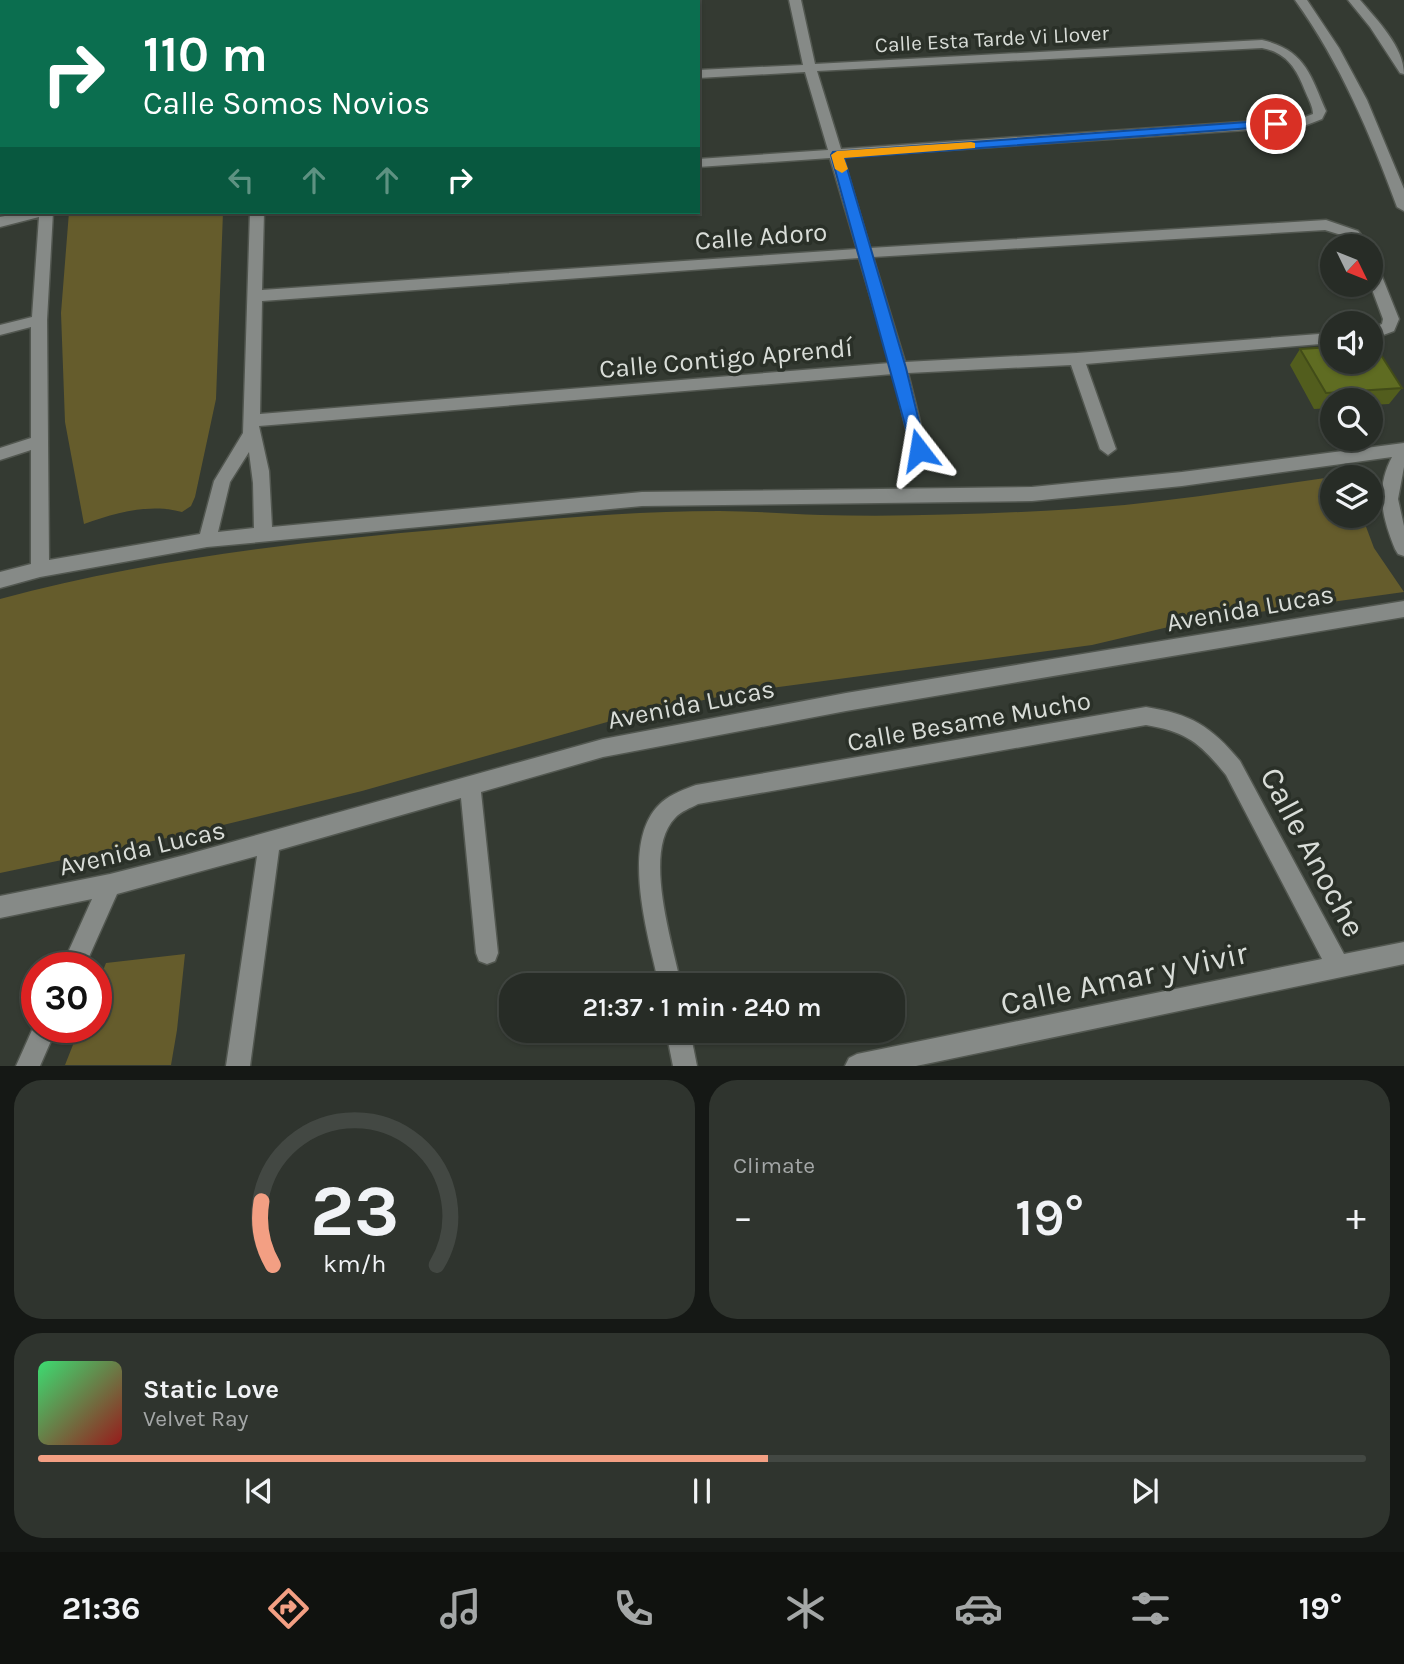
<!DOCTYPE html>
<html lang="en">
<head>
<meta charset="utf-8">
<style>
	body { margin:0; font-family:Karla,sans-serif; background:#2f342e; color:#f1f3f6; height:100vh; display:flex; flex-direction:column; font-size:26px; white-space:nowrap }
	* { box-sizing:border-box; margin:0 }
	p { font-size:23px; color:#a4a7a7 }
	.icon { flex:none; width:38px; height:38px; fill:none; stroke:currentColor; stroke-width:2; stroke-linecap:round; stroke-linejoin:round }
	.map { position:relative; height:1066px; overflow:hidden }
	.side { display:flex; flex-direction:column; gap:14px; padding:14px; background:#151815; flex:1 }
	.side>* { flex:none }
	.guide { position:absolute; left:0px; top:0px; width:700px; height:214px; box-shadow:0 2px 5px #0004,0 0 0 2px #434843; background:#0b6e4f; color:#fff; overflow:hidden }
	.needle { width:46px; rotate:133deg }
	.controls { position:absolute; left:1320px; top:234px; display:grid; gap:14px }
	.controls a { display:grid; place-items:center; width:63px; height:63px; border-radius:50%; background:#272c26; box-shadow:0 2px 5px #0004,0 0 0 2px #434843; font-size:35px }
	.speed { position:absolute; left:21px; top:952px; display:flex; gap:14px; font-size:35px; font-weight:700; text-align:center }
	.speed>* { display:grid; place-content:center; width:91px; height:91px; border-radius:50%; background:#272c26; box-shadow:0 2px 5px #0004,0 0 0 2px #434843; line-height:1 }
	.speed .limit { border:10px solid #d22; background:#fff; color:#111 }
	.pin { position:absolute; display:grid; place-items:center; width:60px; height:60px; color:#fff; margin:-30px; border:4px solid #fff; border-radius:50%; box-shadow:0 2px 7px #0007 }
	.me { position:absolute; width:77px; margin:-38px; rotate:346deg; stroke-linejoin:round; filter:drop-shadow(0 0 5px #0008) }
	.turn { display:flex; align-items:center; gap:24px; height:147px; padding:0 28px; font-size:32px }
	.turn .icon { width:91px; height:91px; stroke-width:2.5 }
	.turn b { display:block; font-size:49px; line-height:60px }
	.lanes { display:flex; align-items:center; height:66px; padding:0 28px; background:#0003; justify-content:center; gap:35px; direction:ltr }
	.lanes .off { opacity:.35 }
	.big { font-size:52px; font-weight:600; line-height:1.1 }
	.side .widget { flex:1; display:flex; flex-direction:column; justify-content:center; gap:10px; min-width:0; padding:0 24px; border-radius:28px; background:#2f342e }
	.side .dial { align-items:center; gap:0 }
	.dial svg { height:182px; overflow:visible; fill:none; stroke:#434843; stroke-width:7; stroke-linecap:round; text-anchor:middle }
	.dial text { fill:#f1f3f6; stroke:none }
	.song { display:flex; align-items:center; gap:21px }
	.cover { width:84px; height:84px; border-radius:10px; background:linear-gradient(135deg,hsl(140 70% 55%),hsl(0 70% 35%)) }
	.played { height:7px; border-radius:4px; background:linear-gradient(90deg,#f39f83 55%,#434843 55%) }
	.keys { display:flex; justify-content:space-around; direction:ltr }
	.heat { display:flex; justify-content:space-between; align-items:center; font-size:38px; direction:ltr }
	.side .tiles { flex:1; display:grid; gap:14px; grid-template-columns:1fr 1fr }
	.widget:last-child { grid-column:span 2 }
	.trip { position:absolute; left:499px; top:973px; width:406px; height:70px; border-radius:28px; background:#272c26; box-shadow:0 2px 5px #0004,0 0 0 2px #434843; font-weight:600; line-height:70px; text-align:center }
	.dock { display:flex; height:112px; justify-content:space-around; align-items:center; background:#10120f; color:#a4a7a7 }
	.dock .icon { width:49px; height:49px }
	.dock .selected { color:#f39f83 }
	.dock b { font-size:32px; color:#f1f3f6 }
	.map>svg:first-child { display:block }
	.green { fill:#655c2c }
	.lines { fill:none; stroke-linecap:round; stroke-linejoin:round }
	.stream { fill:#1f8f7c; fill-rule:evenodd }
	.minor-casing { stroke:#525750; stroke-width:3 }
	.minor { fill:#868a87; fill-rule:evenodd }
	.wall { fill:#525d1d }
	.building { fill:#5f6c22; stroke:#424c18; stroke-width:2 }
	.route { fill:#1a73e8; stroke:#114b97; stroke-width:2 }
	.slow { fill:#f59e0b }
	.labels { text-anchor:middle; stroke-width:7; stroke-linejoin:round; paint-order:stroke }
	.far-street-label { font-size:21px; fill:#d9ddd8; stroke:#2a3028 }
	.street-label { font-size:26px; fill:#d9ddd8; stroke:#2a3028 }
	.near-street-label { font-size:32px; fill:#d9ddd8; stroke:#2a3028 }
</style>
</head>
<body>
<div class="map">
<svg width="1404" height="1066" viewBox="0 0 1404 1066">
	<rect width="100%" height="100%" fill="#343a32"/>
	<g class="green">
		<path d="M69 212H223L216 399 195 497 191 506 182 512C149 503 115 513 84 524L65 422 61 313Z"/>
		<path d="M1353 474 1354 478H1332V516H1362L1374 548 1404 592 1194 621 1092 645 742 692 632 715 362 791 186 834 0 873V599C146 560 295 542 446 529 537 520 627 511 719 511 753 511 787 514 821 515 906 517 991 514 1075 509 1169 503 1260 487 1353 474Z"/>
		<path d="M185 954 177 1030 171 1065H65L80 1027H96V988L106 963Z"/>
	</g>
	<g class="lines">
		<g class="stream">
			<path d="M61 0H67L68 2H62Z"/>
			<path d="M202 0 201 2H193L195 0Z"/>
		</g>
		<defs>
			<g id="minor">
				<path d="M594 0H641L593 2Z"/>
				<path d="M789 0H801L815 64 1262 40C1305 50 1310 74 1326 111L1322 119 1304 126 843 157 870 248 1326 220 1358 231 1371 247H1356L1348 237 1325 230 873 257 905 362 1077 353 1332 333V343L1086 364 1116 449 1108 455 1100 449 1071 365 908 373 927 450 919 456 911 450 893 374 259 426 269 471 272 527 642 492 1032 487 1182 472 1404 443V467L1398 499 1404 526V556L1398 554 1395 549C1382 517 1375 489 1392 457L1182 486 1032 501 642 506 207 547 40 577 0 588V572L31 564V450L0 460V448L31 438V327L0 335V325L32 317 39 217 0 227V217L24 212H53L47 320 49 560 200 534 214 481 243 433 250 212H264L262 290 857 249 830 158 698 167V159L828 150 805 72 698 78V70L803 65ZM1262 48C1288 53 1297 70 1306 93 1309 100 1313 107 1313 114L1302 118 841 149 817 71ZM859 258 890 363 260 414 262 301ZM249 452 253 483 254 528 218 532 230 482Z"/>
				<path d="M1295 0H1307L1339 48 1367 100 1404 189V211L1397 207C1370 134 1341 64 1295 0Z"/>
				<path d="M1348 0H1360C1377 20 1404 47 1404 74L1400 73 1370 27Z"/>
				<path d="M0 63 2 64V73L0 72Z"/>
				<path d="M2 124V132L0 133V125Z"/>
				<path d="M1370 259 1377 264 1399 319 1394 331 1370 340V329L1382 324 1383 319 1370 284Z"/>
				<path d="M1404 601V617L846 711 603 757 481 792 498 953 495 961 487 964 479 961 476 953 461 798 279 850 250 1066H226L257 856 117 894 84 968H61L92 899 0 918V896L110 874 185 855 603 739 846 693Z"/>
				<path d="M1146 707C1191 714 1211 726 1240 761L1344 954 1404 942V964L916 1066H845L849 1058 857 1054 1322 959 1226 775C1200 743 1187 732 1146 725L698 804C691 808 681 811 675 818 642 852 673 944 681 985H659C649 938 618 840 662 802 671 794 685 789 696 785Z"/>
				<path d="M37 1019V1027H57L40 1066H16Z"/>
				<path d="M666 1031H690L697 1066H673Z"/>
			</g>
		</defs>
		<use href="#minor" class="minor-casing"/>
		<use href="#minor" class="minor"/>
	</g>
	<path class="wall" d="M1300 349 1402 388 1389 404 1370 405V401H1332V408L1314 409 1290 365Z"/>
	<path class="building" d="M1374 344 1402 388 1326 393 1300 349 1332 347V362H1370V345Z"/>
	<path class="route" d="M1276 120 1282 124 1280 126 844 158 906 368 926 450 919 455 913 454 831 155 833 152Z"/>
	<path class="slow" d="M971 142 975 143V148L844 158 848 169 842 173 835 169 831 155 837 151Z"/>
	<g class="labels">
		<g class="far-street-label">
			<text transform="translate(992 39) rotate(-3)" y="7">Calle Esta Tarde Vi Llover</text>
		</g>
		<g class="street-label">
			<text transform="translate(761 236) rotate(-4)" y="9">Calle Adoro</text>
			<text transform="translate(726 358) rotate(-5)" y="9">Calle Contigo Aprendí</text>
			<text transform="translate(1250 608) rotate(-10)" y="9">Avenida Lucas</text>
			<text transform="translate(691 704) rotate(-11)" y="9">Avenida Lucas</text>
			<text transform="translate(969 721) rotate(-10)" y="9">Calle Besame Mucho</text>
			<text transform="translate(142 848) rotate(-13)" y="9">Avenida Lucas</text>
		</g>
		<g class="near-street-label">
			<text transform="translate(1313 852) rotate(62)" y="11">Calle Anoche</text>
			<text transform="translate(1124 978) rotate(-12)" y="11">Calle Amar y Vivir</text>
		</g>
	</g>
</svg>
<div class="controls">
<a><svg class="needle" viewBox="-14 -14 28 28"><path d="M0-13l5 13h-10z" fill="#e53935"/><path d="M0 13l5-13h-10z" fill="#a4a7a7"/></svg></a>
<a><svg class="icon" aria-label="sound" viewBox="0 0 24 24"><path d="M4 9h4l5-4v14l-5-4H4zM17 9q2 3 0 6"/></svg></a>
<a><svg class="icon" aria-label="search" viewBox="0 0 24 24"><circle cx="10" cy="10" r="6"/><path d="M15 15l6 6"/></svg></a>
<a><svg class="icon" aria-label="layers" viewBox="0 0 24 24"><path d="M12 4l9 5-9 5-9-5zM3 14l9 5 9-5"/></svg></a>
</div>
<div class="speed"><div class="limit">30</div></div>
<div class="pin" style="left:1276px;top:124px;background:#d93025"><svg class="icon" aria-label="arrive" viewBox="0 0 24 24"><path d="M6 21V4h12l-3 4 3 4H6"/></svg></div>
<svg class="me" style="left:919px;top:450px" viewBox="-20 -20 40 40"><path d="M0-17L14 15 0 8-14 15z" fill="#1a73e8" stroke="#fff" stroke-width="4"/></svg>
<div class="trip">21:37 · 1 min · 240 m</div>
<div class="guide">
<div class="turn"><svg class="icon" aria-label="right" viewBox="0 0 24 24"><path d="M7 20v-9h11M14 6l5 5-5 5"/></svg><div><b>110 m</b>Calle Somos Novios</div></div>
<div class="lanes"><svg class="icon off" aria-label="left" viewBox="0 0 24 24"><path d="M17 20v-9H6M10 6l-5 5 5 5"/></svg><svg class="icon off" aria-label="ahead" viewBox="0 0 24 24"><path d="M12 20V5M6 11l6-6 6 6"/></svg><svg class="icon off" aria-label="ahead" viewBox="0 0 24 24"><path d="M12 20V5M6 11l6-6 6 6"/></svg><svg class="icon" aria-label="right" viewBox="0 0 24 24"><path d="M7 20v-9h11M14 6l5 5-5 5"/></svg></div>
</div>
</div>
<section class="side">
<div class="tiles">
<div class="widget dial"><svg viewBox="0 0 100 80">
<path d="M14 69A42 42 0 1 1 86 69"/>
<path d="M14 69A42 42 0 0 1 9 41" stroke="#f39f83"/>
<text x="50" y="56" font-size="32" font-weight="700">23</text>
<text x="50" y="72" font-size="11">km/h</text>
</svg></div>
<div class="widget"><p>Climate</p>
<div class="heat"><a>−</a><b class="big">19°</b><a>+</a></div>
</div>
<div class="widget">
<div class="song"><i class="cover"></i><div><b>Static Love</b><p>Velvet Ray</p></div></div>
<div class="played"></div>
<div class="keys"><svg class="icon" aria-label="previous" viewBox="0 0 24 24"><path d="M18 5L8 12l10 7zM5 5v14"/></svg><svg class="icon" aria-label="pause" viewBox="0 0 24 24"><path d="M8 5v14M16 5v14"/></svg><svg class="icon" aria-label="next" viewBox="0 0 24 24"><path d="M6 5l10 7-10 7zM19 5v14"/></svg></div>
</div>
</div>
</section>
<nav class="dock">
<b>21:36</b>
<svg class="icon selected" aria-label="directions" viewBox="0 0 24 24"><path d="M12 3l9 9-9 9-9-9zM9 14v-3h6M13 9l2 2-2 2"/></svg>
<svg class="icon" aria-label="music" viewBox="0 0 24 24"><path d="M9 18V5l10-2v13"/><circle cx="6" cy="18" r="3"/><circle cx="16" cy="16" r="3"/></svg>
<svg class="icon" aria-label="phone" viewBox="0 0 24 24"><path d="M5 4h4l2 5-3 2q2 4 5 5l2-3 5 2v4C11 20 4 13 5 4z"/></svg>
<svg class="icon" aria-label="climate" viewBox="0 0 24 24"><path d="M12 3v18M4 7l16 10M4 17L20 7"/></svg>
<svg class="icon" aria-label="car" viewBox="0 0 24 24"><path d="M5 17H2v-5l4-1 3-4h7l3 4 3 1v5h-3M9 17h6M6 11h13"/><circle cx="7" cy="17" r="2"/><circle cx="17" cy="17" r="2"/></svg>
<svg class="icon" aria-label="filters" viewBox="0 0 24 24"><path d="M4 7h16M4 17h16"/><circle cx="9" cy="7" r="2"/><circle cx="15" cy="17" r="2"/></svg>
<b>19°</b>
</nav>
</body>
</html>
